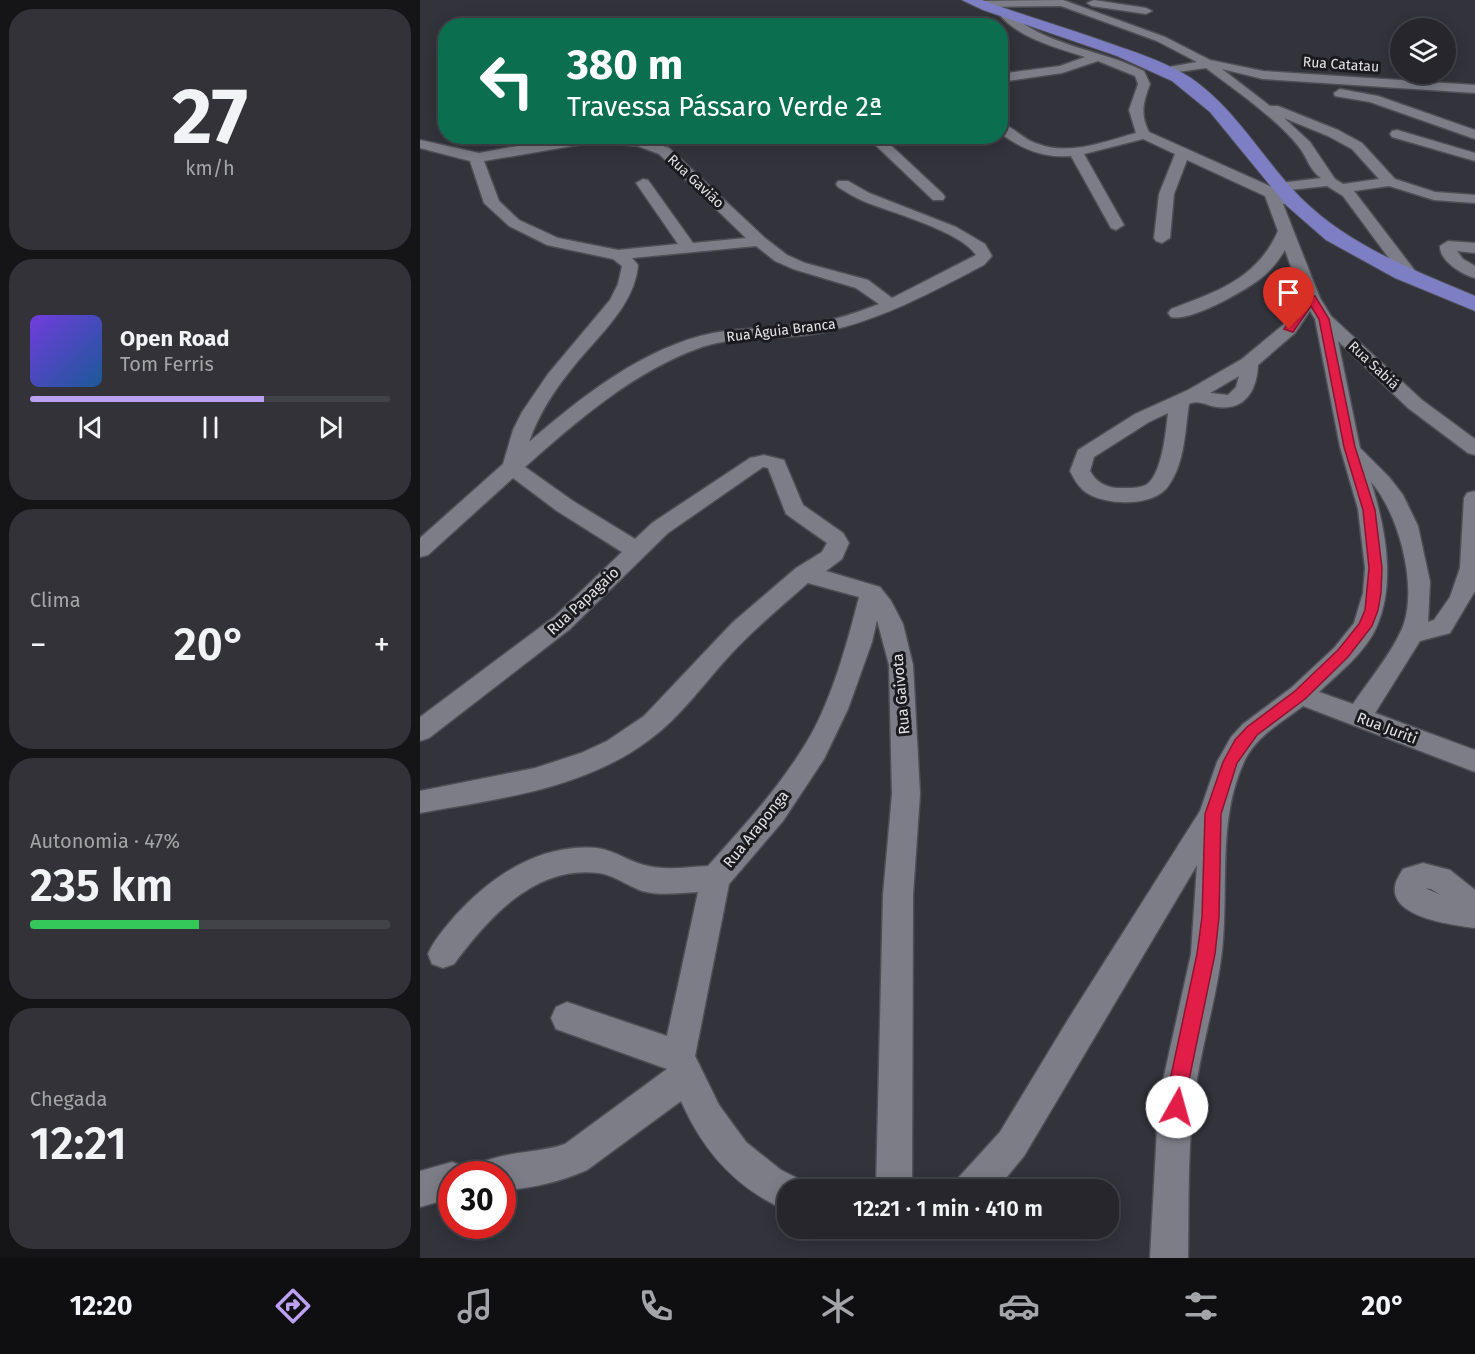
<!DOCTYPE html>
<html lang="pt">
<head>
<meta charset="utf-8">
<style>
	body { margin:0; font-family:"Fira Sans",sans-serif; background:#323238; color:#f1f3f6; height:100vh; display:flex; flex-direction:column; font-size:22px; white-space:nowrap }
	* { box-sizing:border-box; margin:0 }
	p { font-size:20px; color:#a4a5a9 }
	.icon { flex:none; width:33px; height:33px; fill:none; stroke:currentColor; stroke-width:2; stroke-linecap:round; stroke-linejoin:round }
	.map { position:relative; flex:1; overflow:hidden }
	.drawer { display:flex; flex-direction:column; gap:9px; padding:9px; background:#151518; width:420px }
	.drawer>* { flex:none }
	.guide { position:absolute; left:18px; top:18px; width:570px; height:126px; border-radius:24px; box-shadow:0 3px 15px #0003,0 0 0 2px #424348; background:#0b6e4f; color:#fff; overflow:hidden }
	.tools { position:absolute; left:970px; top:18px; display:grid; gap:12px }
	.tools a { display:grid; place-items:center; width:66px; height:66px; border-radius:50%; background:#26262c; box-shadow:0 3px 15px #0003,0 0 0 2px #424348; font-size:30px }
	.speed { position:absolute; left:18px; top:1161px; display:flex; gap:12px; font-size:30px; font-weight:700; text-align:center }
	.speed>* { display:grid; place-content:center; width:78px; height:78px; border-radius:50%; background:#26262c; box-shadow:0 3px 15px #0003,0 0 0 2px #424348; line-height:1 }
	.speed .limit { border:9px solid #d22; background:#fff; color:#111 }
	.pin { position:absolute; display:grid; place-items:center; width:51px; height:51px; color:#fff; margin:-62px -26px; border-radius:50% 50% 50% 0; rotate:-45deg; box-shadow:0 0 6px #0007 }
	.pin .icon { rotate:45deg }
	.me { position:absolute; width:66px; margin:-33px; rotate:7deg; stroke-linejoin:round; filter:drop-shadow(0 0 4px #0008) }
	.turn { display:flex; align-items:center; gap:21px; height:126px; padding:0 30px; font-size:27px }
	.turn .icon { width:78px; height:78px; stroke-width:2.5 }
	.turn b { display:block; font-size:42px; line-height:51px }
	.big { font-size:45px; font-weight:600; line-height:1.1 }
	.drawer .card { flex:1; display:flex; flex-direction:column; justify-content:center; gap:9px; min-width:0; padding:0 21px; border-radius:24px; background:#323238 }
	.drawer .dial { align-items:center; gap:0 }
	.dial b { font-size:78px; line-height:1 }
	.song { display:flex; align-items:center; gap:18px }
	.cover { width:72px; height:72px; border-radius:9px; background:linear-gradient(135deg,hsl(260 70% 55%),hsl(210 70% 35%)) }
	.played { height:6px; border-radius:3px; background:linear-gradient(90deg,#bca0f2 65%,#424348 65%) }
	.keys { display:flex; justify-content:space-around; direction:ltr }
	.heat { display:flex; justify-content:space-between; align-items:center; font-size:33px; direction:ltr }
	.charge { height:9px; border-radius:4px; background:linear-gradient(90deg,#34c759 47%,#424348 0) }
	.trip { position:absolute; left:357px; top:1179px; width:342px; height:60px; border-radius:24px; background:#26262c; box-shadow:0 3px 15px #0003,0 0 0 2px #424348; font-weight:600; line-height:60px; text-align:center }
	.dock { display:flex; height:96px; justify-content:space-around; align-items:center; background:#0f0f12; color:#a4a5a9 }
	.dock .icon { width:42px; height:42px }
	.dock .selected { color:#bca0f2 }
	.dock b { font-size:27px; color:#f1f3f6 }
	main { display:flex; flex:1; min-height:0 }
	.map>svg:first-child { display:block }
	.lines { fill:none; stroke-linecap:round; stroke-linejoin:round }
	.minor-casing { stroke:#4e4f55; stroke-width:3 }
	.major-casing { stroke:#4e4f55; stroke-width:2 }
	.minor { fill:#7c7d86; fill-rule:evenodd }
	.major { fill:#7d7ec4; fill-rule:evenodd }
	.route { fill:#e11d48; stroke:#92132f; stroke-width:1.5 }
	.labels { text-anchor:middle; stroke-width:6; stroke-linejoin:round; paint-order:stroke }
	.far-street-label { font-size:14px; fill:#e2e2e7; stroke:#1b1b1f }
	.street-label { font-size:15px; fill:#e2e2e7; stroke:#1b1b1f }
</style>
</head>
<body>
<main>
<section class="drawer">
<div class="card dial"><b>27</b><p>km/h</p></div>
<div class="card">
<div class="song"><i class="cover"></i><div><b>Open Road</b><p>Tom Ferris</p></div></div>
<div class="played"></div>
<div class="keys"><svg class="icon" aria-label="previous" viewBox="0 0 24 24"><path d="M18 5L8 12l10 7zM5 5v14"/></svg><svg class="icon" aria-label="pause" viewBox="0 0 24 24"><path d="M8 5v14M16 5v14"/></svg><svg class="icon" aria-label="next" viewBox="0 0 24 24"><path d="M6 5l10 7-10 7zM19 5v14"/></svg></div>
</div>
<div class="card"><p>Clima</p>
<div class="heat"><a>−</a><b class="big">20°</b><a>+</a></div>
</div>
<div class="card"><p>Autonomia · 47%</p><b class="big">235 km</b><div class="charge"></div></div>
<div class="card"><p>Chegada</p><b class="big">12:21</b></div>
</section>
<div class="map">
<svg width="1055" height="1258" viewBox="0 0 1055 1258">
	<rect width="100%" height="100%" fill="#32333b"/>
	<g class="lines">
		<defs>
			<g id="minor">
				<path d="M643 0 745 37 790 60 843 71 1055 85V93L843 79 802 69 850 106H858L918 130 942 143 975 179 1015 192 1055 195V203L1014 200 969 186 934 191 999 276 991 281 985 280 923 196 907 186 860 191 874 200 872 203 863 204 900 298 911 316 1002 400 1055 439V455L1048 453 988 408 918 341 940 448 969 477 983 495 998 526 1010 582 1008 622 1014 620 1030 597 1040 568 1044 498 1047 493 1055 491V591L1030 633 1000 641 955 713 1055 750V772L883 706C862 722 835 737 824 762 797 820 809 888 802 951 797 996 783 1040 776 1085 767 1142 769 1201 768 1258H730L737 1129 742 1085 771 954 777 865 604 1156 576 1190H534L539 1177 580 1132 649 1018 780 811 797 762 811 737 823 724 871 688 914 648 934 623 943 593 945 568 938 509 920 447 895 319 890 311 875 333 838 365C837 389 826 411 797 407 787 406 779 399 769 404 765 430 765 462 749 485 735 507 687 506 667 493 659 488 654 479 650 471L658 450 715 414 768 390 822 359 863 325 882 298 865 250C858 261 851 271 840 279 824 291 771 322 751 317L748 313 751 309C796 292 837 279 858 231L845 196 767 160 754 194 750 238 742 243 736 241 734 238 739 194 755 154 723 139 664 154 704 225 696 230 691 228 651 156C623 158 602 149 580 133V123C594 127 604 140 618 144 649 156 686 141 716 133L709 110 718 84 715 76 678 61 642 73 580 82V74L640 66 665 57C635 47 599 39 578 13L580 11H588C623 46 681 49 724 71L730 84C723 103 720 114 729 132L854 188 855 184 860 183 901 178C890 171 887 157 879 147 857 119 815 90 786 68L743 74V68L777 62 737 41 641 6 559 7 554 4 559 1ZM864 118 908 136 932 149 959 179 923 184 915 179 890 142ZM819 376 816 387 808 395 790 393ZM748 413C746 431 742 475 726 485 718 489 706 488 697 488 685 487 676 482 670 471L674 457 729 422ZM951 482C979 513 1000 591 981 631 969 657 949 680 933 704L899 692C919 673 946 652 957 626 976 582 965 526 951 482Z"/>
				<path d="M674 0 726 8 732 11 726 14 672 6 667 3Z"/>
				<path d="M920 89 958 96 1055 130V139L950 102 915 96 914 93Z"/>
				<path d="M977 130 1055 153V161L972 137 970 134 972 131Z"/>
				<path d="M152 136H213L249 148 345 238 367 255 385 263 448 280 472 298 556 255C541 231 469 212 443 201 434 197 426 192 418 187L416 184 418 181H428L449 193 536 227 565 244 572 256 564 265C512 292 461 320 404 332 364 341 321 334 282 347 214 371 158 420 105 467L153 501 215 539 232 523 330 458 344 455 364 460 383 505 423 533 429 543 422 559 406 571 460 587 471 601 483 624 493 665 500 794 493 895 492 1190H456L463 895 472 794 469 665 457 620 452 642 428 709 404 759 363 821 309 884 275 1056 299 1105 326 1142 361 1170 381 1180 384 1190H368V1211C316 1189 283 1151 261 1101L167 1170C137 1183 115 1187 82 1191V1174H60L65 1161C91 1151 119 1153 145 1144L247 1069 136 1029 131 1018 136 1007 147 1002 247 1036 278 892C260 893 240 896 222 891 208 886 194 875 179 873 115 865 69 917 34 964L23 968 12 964 8 954C14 940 24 929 34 917 71 876 120 843 177 848 194 850 208 861 224 865 244 871 268 867 288 866 322 828 356 791 383 748 410 707 427 644 439 597L388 583C362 606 335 628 311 654 284 683 261 717 229 740 164 789 78 799 0 813V791L115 768 161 753 187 741 224 716 312 623 376 568 402 552 407 543 366 514 348 468 343 467 248 533 150 629 9 738 0 741V717L134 617 202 552 137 511 93 478 8 555 0 557V538L83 464 93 430 102 412 128 374 190 300 198 284 202 266 193 259 127 245 89 226 64 203 50 161 0 148V140L59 153ZM175 142 218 146 239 154 326 238 273 243 228 180 223 179 216 183 258 244 198 250 138 238 99 220 79 201 64 161ZM336 246 355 261 373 269 436 288 459 304C436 313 413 321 388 324 357 329 324 327 293 333 224 347 161 397 109 442 119 413 135 389 154 366 178 336 215 305 218 265L212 258Z"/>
				<path d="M446 136H461L523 194 525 197 523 200H513Z"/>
				<path d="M1028 241 1055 243V253L1037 251 1043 259 1055 266V278C1042 275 1019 260 1020 246Z"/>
				<path d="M1003 863 1030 870 1055 890V928C1034 925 970 918 975 886 976 880 980 874 983 869ZM1005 888 1011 889 1021 895Z"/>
				<path d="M32 1162 45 1167 48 1174H32V1198L0 1207V1171Z"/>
			</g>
			<path id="major" d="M542 0H562C607 17 654 30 700 47 724 55 749 64 771 78 817 110 843 160 881 198 929 246 994 270 1055 296V311L975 278 906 240 867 206 790 112 752 81 697 56 563 10Z"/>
		</defs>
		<use href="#minor" class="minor-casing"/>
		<use href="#major" class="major-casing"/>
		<use href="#minor" class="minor"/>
		<use href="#major" class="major"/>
	</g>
	<path class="route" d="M888 296H895L909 319 935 447 955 510 962 568 961 593 958 610 952 626 928 657 885 699 837 735 817 763 801 814 799 917 795 954 768 1085 763 1114 757 1117 750 1114 747 1107 749 1085 777 954 782 917 785 814 803 762 815 740 827 727 875 691 918 650 939 624 945 610 949 568 943 510 924 447 899 319 891 306 873 332 864 329Z"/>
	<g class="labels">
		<g class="far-street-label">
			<text transform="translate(921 64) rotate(4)" y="5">Rua Catatau</text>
			<text transform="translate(276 181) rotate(43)" y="5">Rua Gavião</text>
			<text transform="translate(361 330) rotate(-7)" y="5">Rua Águia Branca</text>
			<text transform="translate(954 365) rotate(43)" y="5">Rua Sabiá</text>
		</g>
		<g class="street-label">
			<text transform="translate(163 601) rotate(-43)" y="5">Rua Papagaio</text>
			<text transform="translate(481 694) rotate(-95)" y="5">Rua Gaivota</text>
			<text transform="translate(967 728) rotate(21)" y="5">Rua Juriti</text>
			<text transform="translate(336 829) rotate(-51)" y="5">Rua Araponga</text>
		</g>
	</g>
</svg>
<div class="tools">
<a><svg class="icon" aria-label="layers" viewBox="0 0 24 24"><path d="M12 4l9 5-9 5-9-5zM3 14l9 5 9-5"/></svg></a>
</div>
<div class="speed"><div class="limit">30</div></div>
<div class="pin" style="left:869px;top:329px;background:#d93025"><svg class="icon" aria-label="arrive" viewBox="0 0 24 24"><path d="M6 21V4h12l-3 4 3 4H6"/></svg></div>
<svg class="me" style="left:757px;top:1107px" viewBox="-20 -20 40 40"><circle r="19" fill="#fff"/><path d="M0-13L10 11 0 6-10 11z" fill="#e11d48"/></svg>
<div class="trip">12:21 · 1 min · 410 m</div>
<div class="guide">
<div class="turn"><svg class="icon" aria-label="left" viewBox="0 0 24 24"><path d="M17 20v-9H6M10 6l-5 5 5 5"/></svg><div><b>380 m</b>Travessa Pássaro Verde 2ª</div></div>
</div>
</div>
</main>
<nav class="dock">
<b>12:20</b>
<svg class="icon selected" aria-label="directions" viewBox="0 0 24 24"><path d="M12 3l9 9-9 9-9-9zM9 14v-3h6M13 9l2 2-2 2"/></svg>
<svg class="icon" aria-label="music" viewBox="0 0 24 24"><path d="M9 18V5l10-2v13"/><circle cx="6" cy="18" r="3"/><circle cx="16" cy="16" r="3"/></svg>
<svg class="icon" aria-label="phone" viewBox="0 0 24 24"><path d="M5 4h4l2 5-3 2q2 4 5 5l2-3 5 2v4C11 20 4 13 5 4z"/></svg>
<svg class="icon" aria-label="climate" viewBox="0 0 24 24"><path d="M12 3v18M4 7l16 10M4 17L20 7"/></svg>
<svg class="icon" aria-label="car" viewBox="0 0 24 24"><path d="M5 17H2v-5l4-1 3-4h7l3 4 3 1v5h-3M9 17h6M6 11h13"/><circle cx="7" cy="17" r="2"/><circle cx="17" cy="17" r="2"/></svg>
<svg class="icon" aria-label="filters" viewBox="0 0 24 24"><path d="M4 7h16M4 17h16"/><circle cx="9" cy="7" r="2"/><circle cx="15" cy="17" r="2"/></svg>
<b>20°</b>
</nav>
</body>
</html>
